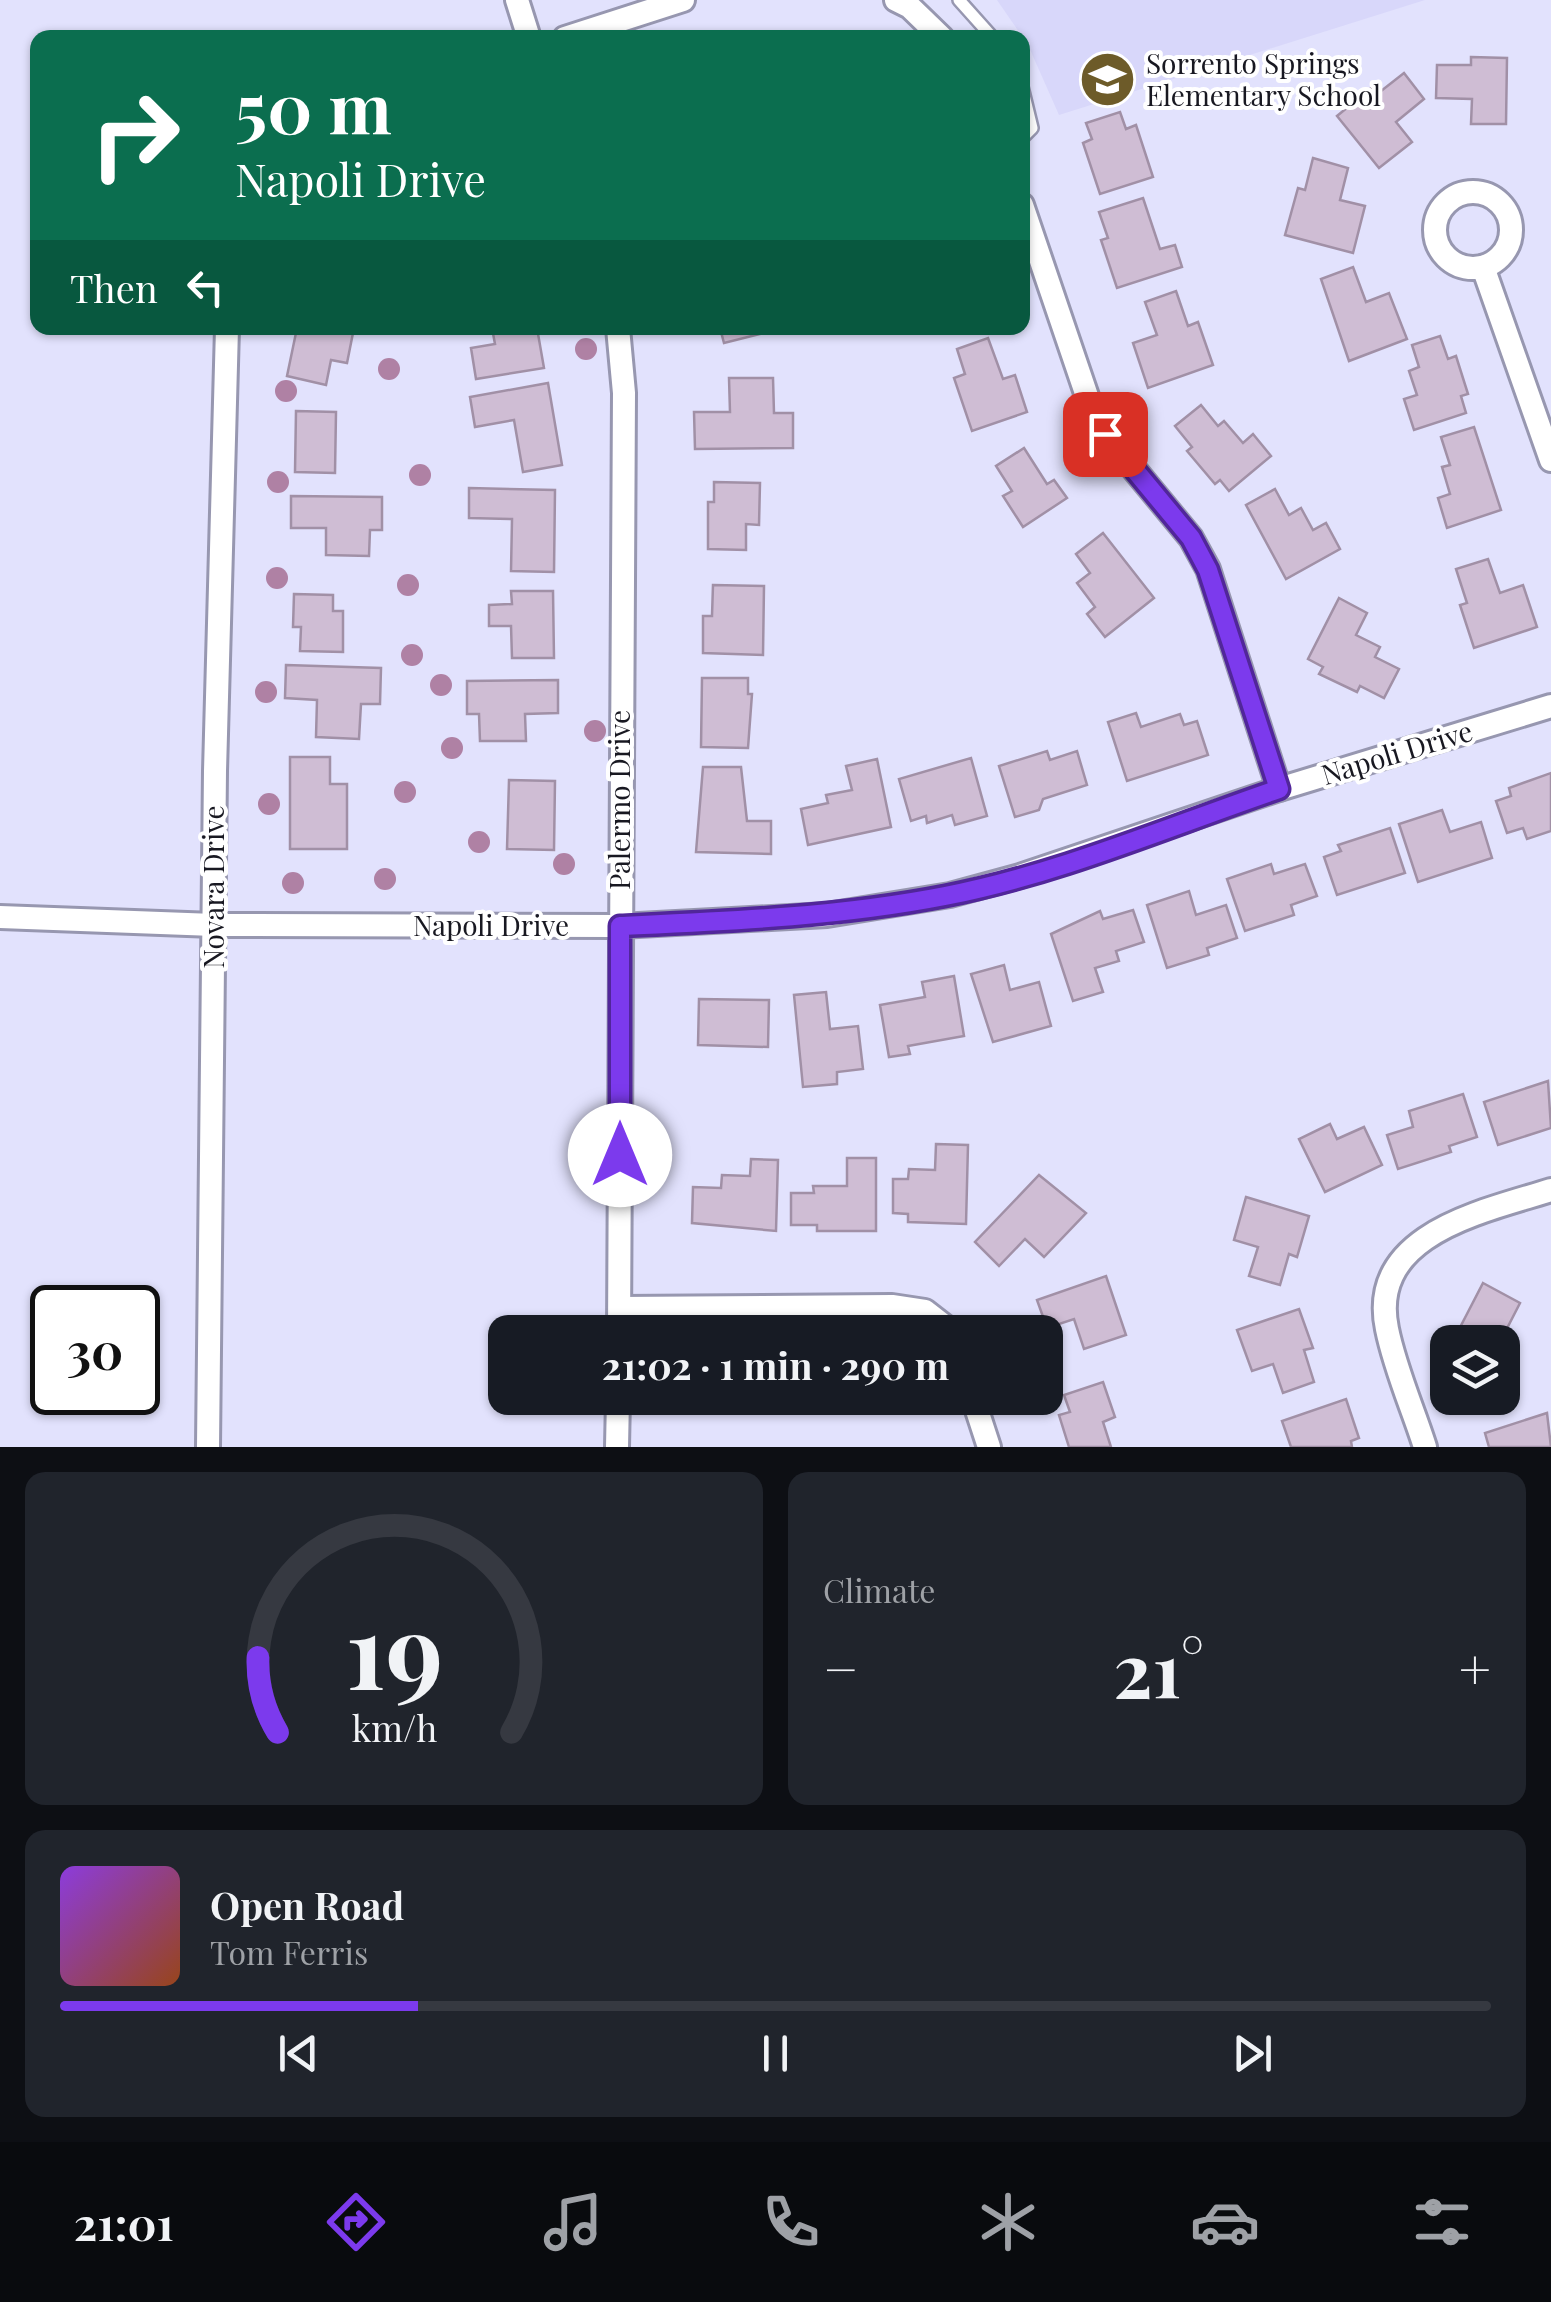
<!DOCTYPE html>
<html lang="en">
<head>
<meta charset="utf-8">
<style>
	body { margin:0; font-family:"Playfair Display",serif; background:#20242c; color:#f1f3f6; height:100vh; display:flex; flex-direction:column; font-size:38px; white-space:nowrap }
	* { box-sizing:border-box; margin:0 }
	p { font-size:32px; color:#9ea1a6 }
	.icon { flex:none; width:55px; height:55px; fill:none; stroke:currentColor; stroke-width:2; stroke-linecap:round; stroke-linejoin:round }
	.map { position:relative; height:1447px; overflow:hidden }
	.side { display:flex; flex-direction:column; gap:25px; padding:25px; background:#0d0f14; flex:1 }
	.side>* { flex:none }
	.top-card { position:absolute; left:30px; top:30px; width:1000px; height:305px; border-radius:20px; box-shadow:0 2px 8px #0004; background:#0b6e4f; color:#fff; overflow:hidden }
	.buttons { position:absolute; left:1430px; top:1325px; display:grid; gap:20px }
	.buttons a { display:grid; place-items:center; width:90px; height:90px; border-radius:20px; background:#171b24; box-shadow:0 2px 8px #0004; font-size:50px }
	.speed { position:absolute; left:30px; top:1285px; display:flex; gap:20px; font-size:50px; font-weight:700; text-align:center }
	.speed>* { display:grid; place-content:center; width:130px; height:130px; border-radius:50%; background:#171b24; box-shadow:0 2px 8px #0004; line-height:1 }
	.speed .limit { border:5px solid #111; border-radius:15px; background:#fff; color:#111 }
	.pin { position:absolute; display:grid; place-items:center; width:85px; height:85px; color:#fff; margin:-42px; border-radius:20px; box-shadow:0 5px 15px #0006 }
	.me { position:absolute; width:110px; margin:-55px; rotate:0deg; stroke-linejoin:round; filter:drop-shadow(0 0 8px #0008) }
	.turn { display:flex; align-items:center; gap:35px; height:210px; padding:0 40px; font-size:45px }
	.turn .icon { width:130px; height:130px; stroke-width:2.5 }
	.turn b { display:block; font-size:70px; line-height:85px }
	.then { display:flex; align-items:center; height:95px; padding:0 40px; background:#0003; gap:20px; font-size:38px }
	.big { font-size:75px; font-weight:700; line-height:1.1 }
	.side .tile { flex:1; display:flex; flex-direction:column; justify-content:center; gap:15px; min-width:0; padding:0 35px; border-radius:20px; background:#20242c }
	.side .dial { align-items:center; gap:0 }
	.dial svg { height:260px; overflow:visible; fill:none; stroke:#363941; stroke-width:7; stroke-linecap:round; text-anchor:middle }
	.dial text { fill:#f1f3f6; stroke:none }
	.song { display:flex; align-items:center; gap:30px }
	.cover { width:120px; height:120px; border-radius:15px; background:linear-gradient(135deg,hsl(270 70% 55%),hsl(20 70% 35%)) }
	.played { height:10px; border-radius:5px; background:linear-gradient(90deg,#7c3aed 25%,#363941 25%) }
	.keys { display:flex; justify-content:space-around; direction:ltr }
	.heat { display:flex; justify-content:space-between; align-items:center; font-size:55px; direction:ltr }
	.side .tiles { flex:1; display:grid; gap:25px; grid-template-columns:1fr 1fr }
	.tile:last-child { grid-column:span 2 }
	.trip { position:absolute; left:488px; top:1315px; width:575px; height:100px; border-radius:20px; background:#171b24; box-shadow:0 2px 8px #0004; font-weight:700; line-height:100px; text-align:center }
	.dock { display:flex; height:160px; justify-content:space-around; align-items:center; background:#090b0e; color:#9ea1a6 }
	.dock .icon { width:70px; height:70px }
	.dock .on { color:#7c3aed }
	.dock b { font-size:45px; color:#f1f3f6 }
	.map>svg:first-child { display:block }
	.built { fill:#d8d7fa }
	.building { fill:#cfbdd4; stroke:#a190a6; stroke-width:2.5 }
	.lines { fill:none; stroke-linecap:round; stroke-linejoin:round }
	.service-casing { stroke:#9797b0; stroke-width:16 }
	.minor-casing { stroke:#9797b0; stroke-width:28 }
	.service { stroke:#fff; stroke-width:11 }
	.minor { stroke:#fff; stroke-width:22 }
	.tree { fill:#af81a4 }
	.route-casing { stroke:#51269a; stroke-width:25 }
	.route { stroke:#7c3aed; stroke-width:18 }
	.labels { text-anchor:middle; stroke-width:8; stroke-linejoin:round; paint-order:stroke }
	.poi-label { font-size:28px; fill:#181821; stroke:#fff; text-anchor:start }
	.street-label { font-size:28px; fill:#181821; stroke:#fff }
</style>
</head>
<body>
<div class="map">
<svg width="1551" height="1447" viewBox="0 0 1551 1447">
	<rect width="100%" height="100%" fill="#e2e2fd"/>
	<path class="built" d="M997 0H1425L1059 115 1028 45Z"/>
	<g class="building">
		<path d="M1471 57 1507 58 1506 124H1471L1472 99 1436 98 1437 65H1471Z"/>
		<path d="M1404 73 1424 99 1396 122 1412 142 1379 168 1337 116 1371 88 1376 95Z"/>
		<path d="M1120 112 1126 129 1136 125 1153 177 1100 194 1083 143 1092 139 1086 123Z"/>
		<path d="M1313 158 1348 168 1340 200 1365 206 1353 253 1285 235 1298 188 1305 190Z"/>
		<path d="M1143 198 1160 249 1175 245 1182 267 1117 288 1101 240 1108 238 1099 212Z"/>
		<path d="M1353 267 1366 302 1389 293 1407 339 1349 361 1321 279Z"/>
		<path d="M1176 291 1188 326 1198 322 1213 365 1148 388 1133 343 1157 335 1145 302Z"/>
		<path d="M297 328H354L347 363 331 360 326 385 287 376Z"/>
		<path d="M492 328H537L544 368 476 379 471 348 495 344Z"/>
		<path d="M720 328H762L764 333 724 343Z"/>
		<path d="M1440 336 1448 359 1456 356 1468 394 1461 396 1466 413 1414 430 1404 399 1417 395 1409 371 1419 367 1412 345Z"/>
		<path d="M988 338 1003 379 1015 375 1027 412 972 431 954 378 965 374 957 349Z"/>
		<path d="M729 378H773L774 413H793V448L695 449 694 412H730Z"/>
		<path d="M548 383 562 465 523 472 514 420 475 427 470 397Z"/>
		<path d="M1201 405 1218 426 1224 421 1243 443 1253 434 1271 456 1229 491 1220 480 1215 484 1187 451 1192 447 1175 426Z"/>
		<path d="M296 411 336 412 335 473 295 472Z"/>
		<path d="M1474 427 1501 510 1447 528 1438 498 1450 494 1442 467 1450 465 1441 437Z"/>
		<path d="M1024 448 1047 484 1054 480 1067 498 1023 527 1003 496 1012 491 996 466Z"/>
		<path d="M714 482 760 483 759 525 746 524V550L708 549V502H714Z"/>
		<path d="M469 488 555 490 554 572 511 571 512 519 469 518Z"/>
		<path d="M1275 489 1289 515 1301 508 1313 530 1326 523 1340 549 1286 579 1246 505Z"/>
		<path d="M291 496 382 497V530H370L369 556 326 555V528H291Z"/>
		<path d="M1103 533 1154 598 1105 637 1087 614 1095 607 1077 583 1090 573 1076 554Z"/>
		<path d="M1488 559 1500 593 1523 585 1537 627 1474 648 1460 605 1467 603 1456 569Z"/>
		<path d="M713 585 764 586 763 655 703 653V616H712Z"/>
		<path d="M511 591H553L554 658H512L511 626H489V605L512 604Z"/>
		<path d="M294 594 333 595V611H343V652L300 651 301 627H293Z"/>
		<path d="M1339 598 1367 613 1356 635 1380 647 1375 657 1399 669 1384 698 1360 686 1357 692 1319 674 1323 667 1308 659Z"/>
		<path d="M286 665 381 668 380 704H361L359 739 316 737 317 700 285 698Z"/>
		<path d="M702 678H748V694H752L748 748 701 747Z"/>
		<path d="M558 680V713L525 714 526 741H480L479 714H467V681Z"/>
		<path d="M1136 713 1141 727 1180 714 1184 725 1197 721 1208 755 1127 781 1108 722Z"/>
		<path d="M1047 751 1050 760 1077 751 1087 785 1043 799 1039 810 1015 817 999 766Z"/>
		<path d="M290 757H330V784H347V849H290Z"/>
		<path d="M971 758 987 816 955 825 952 815 927 823 926 816 911 821 899 779Z"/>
		<path d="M877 759 891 827 808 845 801 809 828 803 826 795 852 790 846 766Z"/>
		<path d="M703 767H741L747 821H771V854L696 852Z"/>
		<path d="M1551 773V831L1527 839 1523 828 1507 833 1496 801 1511 796 1509 788Z"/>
		<path d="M509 780 555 781 554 850 507 849Z"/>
		<path d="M1442 810 1450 832 1481 822 1492 858 1418 882 1399 824Z"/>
		<path d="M1390 828 1405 873 1337 895 1324 857 1341 851 1338 845Z"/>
		<path d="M1271 864 1274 874 1305 864 1317 896 1291 905 1294 915 1245 931 1227 879Z"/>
		<path d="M1189 891 1196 915 1226 905 1237 938 1207 948 1209 955 1167 968 1147 905Z"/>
		<path d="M1133 910 1144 942 1116 951 1119 961 1095 968 1103 992 1073 1001 1051 934 1100 911 1103 919Z"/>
		<path d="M1004 965 1010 990 1039 982 1051 1026 993 1042 971 974Z"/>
		<path d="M954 976 964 1036 908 1046 910 1054 889 1057 880 1005 925 997 922 982Z"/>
		<path d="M826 992 830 1029 858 1026 863 1069 837 1072V1084L803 1087 794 995Z"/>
		<path d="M699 999 769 1000 768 1047 698 1045Z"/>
		<path d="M1548 1081 1551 1128 1498 1145 1484 1102Z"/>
		<path d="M1463 1094 1477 1137 1449 1146 1451 1152 1398 1169 1387 1135 1413 1127 1409 1111Z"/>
		<path d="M1330 1124 1337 1139 1364 1127 1382 1165 1325 1192 1299 1139Z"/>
		<path d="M936 1144 968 1145 966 1224 908 1222V1214L893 1213V1179H908L909 1169 935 1170Z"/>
		<path d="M847 1158H876V1231H817V1225H791V1193H814L813 1186H847Z"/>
		<path d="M751 1159 778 1160 776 1231 692 1223 693 1187 721 1188 722 1175 750 1176Z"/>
		<path d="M1039 1175 1086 1213 1044 1257 1025 1239 999 1266 975 1242Z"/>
		<path d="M1246 1197 1309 1216 1297 1257 1289 1254 1280 1285 1249 1276 1258 1247 1234 1240Z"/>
		<path d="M1106 1276 1126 1335 1084 1349 1074 1319 1047 1328 1037 1300Z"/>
		<path d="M1483 1283 1520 1303 1500 1342H1456L1453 1341Z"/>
		<path d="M1299 1309 1313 1348 1304 1350 1314 1382 1283 1393 1273 1364 1252 1371 1237 1330Z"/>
		<path d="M1103 1382 1115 1417 1103 1422 1111 1447H1069L1059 1415 1070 1412 1064 1395Z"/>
		<path d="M1346 1399 1359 1438 1351 1441 1352 1447H1291L1282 1421Z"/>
		<path d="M1547 1413 1551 1447H1489L1485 1433Z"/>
	</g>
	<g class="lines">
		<defs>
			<g id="service">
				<path d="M959 0 993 38"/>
				<path d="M1022 87 1032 128 1022 138"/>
			</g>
			<g id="minor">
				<path d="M517 0 529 38"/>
				<path d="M896 0 910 7 942 38"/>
				<path d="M565 38 683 0"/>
				<circle cx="1473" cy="230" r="38"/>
				<path d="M1022 205 1089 402 1105 434 1191 538 1208 569 1279 789"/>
				<path d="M1483 267 1551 460"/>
				<path d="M618 328 624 393 619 1332"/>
				<path d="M0 917 214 925 620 926 827 915 950 895 1020 876 1279 789 1551 706"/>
				<path d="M620 1308 892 1306 925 1311 952 1332"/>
				<path d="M973 1398 989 1447"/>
				<path d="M208 1447 215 771 227 328"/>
				<path d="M617 1447 618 1398"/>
				<path d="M1425 1447C1413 1409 1395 1369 1387 1329 1367 1233 1486 1211 1551 1190"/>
			</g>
		</defs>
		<use href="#service" class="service-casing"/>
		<use href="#minor" class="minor-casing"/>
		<use href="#service" class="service"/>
		<use href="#minor" class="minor"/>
	</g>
	<g class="tree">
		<circle cx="586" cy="349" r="11"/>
		<circle cx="389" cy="369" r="11"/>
		<circle cx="286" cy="391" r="11"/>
		<circle cx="420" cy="475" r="11"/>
		<circle cx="278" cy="482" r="11"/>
		<circle cx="277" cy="578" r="11"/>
		<circle cx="408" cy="585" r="11"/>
		<circle cx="412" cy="655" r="11"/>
		<circle cx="441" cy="685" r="11"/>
		<circle cx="266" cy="692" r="11"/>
		<circle cx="595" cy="731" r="11"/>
		<circle cx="452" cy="748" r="11"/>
		<circle cx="405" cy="792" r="11"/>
		<circle cx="269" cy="804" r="11"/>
		<circle cx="479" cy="842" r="11"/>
		<circle cx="564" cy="864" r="11"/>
		<circle cx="385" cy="879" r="11"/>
		<circle cx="293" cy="883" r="11"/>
	</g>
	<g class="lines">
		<defs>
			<path id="route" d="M620 1155V926C729 921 837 917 945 896 1059 874 1170 826 1279 789L1208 570 1191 538 1105 434"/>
		</defs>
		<use href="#route" class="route-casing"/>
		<use href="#route" class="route"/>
	</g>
	<defs>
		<symbol id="school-disc" viewBox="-11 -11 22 22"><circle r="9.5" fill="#6d5b29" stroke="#fff"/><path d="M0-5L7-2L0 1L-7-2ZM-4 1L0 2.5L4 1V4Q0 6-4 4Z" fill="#fff"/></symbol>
	</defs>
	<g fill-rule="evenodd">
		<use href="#school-disc" x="1076" y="48" width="63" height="63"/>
	</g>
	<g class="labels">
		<g class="poi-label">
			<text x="1146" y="74">Sorrento Springs<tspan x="1146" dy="32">Elementary School</tspan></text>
		</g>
		<g class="street-label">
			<text transform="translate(1397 753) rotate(-17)" y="10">Napoli Drive</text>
			<text transform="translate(620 800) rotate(-90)" y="10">Palermo Drive</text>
			<text transform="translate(214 887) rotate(-90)" y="10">Novara Drive</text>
			<text x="491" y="936">Napoli Drive</text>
		</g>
	</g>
</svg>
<div class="buttons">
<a><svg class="icon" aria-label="layers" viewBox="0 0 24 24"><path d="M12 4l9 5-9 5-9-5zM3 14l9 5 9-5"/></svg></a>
</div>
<div class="speed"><div class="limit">30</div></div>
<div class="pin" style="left:1105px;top:434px;background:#d93025"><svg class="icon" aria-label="arrive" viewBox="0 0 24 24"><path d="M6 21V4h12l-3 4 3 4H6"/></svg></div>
<svg class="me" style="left:620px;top:1155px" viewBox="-20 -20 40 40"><circle r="19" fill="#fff"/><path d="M0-13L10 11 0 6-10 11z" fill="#7c3aed"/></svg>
<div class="trip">21:02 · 1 min · 290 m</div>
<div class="top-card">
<div class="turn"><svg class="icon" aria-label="right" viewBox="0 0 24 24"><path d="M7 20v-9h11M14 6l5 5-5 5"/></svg><div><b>50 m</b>Napoli Drive</div></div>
<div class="then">Then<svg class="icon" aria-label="left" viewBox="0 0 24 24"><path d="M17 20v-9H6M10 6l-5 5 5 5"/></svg></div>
</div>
</div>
<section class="side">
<div class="tiles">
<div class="tile dial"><svg viewBox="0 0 100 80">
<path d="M14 69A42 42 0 1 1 86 69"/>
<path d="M14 69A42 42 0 0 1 8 46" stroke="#7c3aed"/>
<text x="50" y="56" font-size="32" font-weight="700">19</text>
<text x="50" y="72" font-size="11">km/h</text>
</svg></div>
<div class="tile"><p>Climate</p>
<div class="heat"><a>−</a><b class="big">21°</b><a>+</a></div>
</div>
<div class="tile">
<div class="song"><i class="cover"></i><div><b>Open Road</b><p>Tom Ferris</p></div></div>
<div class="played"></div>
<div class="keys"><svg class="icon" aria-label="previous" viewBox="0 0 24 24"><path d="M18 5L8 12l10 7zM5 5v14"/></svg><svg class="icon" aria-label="pause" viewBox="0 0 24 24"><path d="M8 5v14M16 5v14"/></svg><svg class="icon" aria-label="next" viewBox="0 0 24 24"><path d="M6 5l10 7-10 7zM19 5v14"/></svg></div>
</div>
</div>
</section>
<nav class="dock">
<b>21:01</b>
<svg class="icon on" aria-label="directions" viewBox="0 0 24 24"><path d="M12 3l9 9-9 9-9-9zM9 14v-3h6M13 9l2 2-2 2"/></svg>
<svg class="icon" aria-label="music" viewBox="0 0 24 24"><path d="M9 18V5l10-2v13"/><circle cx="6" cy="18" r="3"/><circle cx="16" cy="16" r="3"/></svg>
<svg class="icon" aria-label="phone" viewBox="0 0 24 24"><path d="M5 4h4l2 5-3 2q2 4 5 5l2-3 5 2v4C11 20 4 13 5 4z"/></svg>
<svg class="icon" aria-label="climate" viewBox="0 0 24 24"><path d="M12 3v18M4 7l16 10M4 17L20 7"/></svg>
<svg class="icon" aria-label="car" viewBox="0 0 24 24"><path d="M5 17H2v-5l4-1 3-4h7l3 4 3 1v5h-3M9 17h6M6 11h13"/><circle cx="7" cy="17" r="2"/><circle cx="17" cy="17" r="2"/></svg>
<svg class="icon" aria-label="filters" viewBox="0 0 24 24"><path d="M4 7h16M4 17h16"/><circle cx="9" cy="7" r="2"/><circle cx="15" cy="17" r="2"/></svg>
</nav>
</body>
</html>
